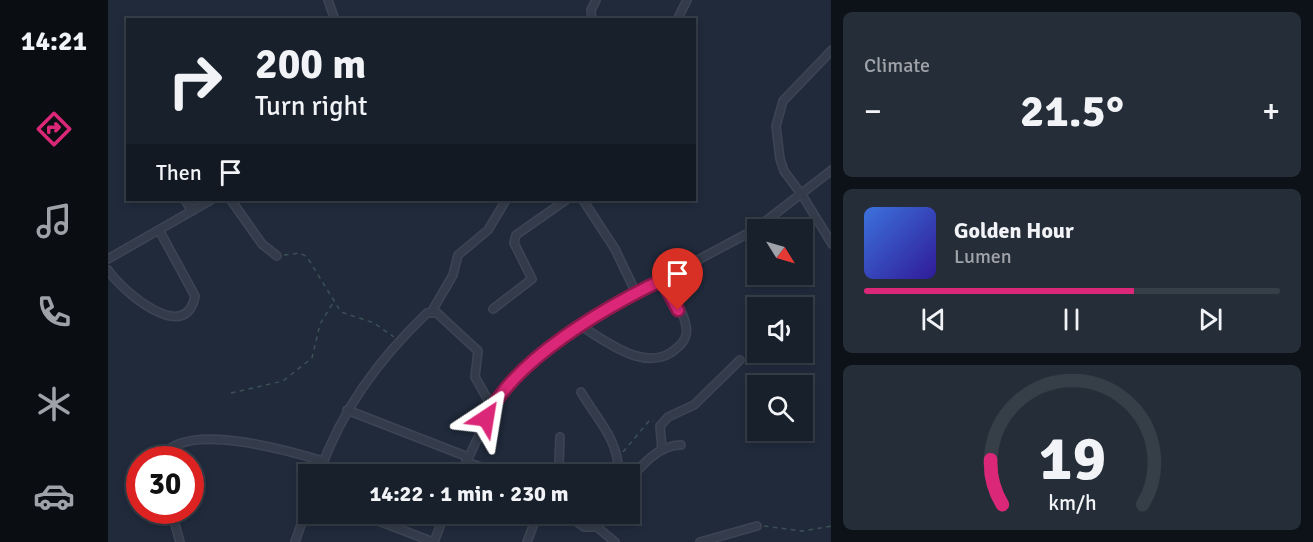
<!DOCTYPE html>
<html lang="en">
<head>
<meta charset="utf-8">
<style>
	body { margin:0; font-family:Signika,sans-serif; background:#252d38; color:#f1f3f6; height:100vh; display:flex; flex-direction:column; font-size:22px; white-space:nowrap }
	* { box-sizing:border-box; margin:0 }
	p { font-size:20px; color:#9fa3a9 }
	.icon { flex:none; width:33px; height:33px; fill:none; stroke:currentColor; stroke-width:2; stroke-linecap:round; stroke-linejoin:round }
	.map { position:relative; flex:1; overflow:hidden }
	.panel { display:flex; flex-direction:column; gap:12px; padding:12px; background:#0d1218; width:482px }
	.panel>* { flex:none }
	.top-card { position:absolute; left:18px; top:18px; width:570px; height:183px; border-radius:0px; box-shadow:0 3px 9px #0003,0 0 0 2px #363e48; background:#18202c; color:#f1f3f6; overflow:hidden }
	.needle { width:39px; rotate:127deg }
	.tools { position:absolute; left:639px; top:219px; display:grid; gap:12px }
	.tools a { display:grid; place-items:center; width:66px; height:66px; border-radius:0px; background:#18202c; box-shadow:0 3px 9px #0003,0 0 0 2px #363e48; font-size:30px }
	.speed { position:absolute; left:18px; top:446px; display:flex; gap:12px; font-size:30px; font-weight:700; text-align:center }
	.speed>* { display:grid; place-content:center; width:78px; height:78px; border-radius:50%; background:#18202c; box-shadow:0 3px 9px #0003,0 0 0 2px #363e48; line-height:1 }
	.speed .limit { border:9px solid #d22; background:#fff; color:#111 }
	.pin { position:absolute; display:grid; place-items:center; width:51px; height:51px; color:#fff; margin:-62px -26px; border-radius:50% 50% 50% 0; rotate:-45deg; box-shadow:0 0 6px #0007 }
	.pin .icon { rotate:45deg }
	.me { position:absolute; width:66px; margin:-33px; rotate:33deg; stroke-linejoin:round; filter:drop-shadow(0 0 4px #0008) }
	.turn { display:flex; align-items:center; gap:21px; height:126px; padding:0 30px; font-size:27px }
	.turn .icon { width:78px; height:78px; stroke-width:2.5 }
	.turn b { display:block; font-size:42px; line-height:51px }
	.then { display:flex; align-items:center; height:57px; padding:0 30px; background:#0003; gap:12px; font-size:22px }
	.big { font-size:45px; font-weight:800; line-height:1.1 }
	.panel .card { flex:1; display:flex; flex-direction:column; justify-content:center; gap:9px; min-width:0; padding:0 21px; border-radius:9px; background:#252d38 }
	.panel .dial { align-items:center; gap:0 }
	.dial svg { height:156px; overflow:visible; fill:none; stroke:#363e48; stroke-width:7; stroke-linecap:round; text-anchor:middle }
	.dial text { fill:#f1f3f6; stroke:none }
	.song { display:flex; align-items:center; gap:18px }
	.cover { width:72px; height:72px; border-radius:9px; background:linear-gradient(135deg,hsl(220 70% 55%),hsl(250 70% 35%)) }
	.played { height:6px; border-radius:3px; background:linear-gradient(90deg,#db2777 65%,#363e48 65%) }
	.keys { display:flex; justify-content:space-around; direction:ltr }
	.heat { display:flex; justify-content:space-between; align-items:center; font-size:33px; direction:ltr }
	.trip { position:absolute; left:190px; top:464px; width:342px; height:60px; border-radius:0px; background:#18202c; box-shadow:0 3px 9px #0003,0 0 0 2px #363e48; font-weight:800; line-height:60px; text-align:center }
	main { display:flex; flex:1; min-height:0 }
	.tabs { display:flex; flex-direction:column; width:108px; justify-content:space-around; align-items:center; background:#0a0d12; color:#9fa3a9 }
	.tabs .icon { width:42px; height:42px }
	.tabs .current { color:#db2777 }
	.tabs b { font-size:27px; color:#f1f3f6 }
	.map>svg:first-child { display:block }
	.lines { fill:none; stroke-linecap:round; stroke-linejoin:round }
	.street-casing { stroke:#3d4554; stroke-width:10 }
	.path { stroke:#3b5154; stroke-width:1.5; stroke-dasharray:4.5 4.5; stroke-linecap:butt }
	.street { stroke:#343c4b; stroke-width:7 }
	.route-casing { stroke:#8e194d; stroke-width:15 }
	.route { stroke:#db2777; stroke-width:10 }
</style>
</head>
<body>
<main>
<nav class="tabs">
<b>14:21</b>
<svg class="icon current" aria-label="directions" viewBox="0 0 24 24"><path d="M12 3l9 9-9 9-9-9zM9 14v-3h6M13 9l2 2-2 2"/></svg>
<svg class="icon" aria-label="music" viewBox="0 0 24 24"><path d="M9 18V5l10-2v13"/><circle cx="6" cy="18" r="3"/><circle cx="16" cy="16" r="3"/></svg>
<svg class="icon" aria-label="phone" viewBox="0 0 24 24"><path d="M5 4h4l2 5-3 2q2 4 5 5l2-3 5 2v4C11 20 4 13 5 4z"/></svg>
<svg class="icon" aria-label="climate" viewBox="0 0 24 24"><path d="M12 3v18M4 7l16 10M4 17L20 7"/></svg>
<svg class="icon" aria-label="car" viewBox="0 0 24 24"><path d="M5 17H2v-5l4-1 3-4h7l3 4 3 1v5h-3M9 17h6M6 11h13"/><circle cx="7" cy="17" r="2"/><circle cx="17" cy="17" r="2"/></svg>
</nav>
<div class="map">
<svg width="724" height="542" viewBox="0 0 724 542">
	<rect width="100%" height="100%" fill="#202a3b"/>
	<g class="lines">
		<defs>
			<g id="street">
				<path d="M220 0 227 20"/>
				<path d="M484 20 483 10 488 0"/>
				<path d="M569 20 579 0"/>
				<path d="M724 50 675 101 668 126 672 159 676 171 694 195 724 244"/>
				<path d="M77 200 84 211"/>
				<path d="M123 200 154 244 169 256"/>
				<path d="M475 200 507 249 528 293"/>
				<path d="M0 259 103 200"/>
				<path d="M0 270C14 291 78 346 87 296L51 230"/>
				<path d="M385 309 424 279 406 243 408 235 458 200"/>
				<path d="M324 311 345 275 350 255 380 230 398 200"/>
				<path d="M473 326C499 342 541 376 570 347 576 342 580 334 578 326 576 311 562 294 554 280"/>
				<path d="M473 392C490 421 510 438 511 474"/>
				<path d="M239 410 360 457"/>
				<path d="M554 450 552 426 560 417 586 405 632 360"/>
				<path d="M53 459C73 419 182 451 215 461"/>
				<path d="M358 462 395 474"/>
				<path d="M211 474C233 410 271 359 319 313H329L370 351 367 377 384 407"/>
				<path d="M353 474 384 407 407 377 428 358 473 326 528 293 646 230 724 170"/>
				<path d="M447 474 451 464 452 437"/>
				<path d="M522 479C535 464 551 445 573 445"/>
				<path d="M63 510 72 542"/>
				<path d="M250 513 325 542"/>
				<path d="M456 513 476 527H489L507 542"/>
				<path d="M489 527 498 513"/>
				<path d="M187 542 201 502"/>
				<path d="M326 542 337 513"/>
				<path d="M419 542 430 513"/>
				<path d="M592 542 649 526"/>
			</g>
		</defs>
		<use href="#street" class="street-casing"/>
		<g class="path">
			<path d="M176 255 192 253 199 257 233 312 266 323 286 337"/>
			<path d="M123 393 175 381 204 358 212 324 226 301"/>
			<path d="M515 452 541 421H546"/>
			<path d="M656 526 694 531 724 526"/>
		</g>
		<use href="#street" class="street"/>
	</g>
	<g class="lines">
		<defs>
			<path id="route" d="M378 418C407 359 496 308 554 280L570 310"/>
		</defs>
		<use href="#route" class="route-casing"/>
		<use href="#route" class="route"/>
	</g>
</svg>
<div class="tools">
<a><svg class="needle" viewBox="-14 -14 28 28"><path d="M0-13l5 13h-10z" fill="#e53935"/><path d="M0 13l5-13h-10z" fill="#9fa3a9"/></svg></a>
<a><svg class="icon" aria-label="sound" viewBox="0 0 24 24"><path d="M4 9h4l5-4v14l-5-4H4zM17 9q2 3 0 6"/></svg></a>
<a><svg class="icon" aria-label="search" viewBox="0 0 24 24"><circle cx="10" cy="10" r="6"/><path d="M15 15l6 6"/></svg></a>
</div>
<div class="speed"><div class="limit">30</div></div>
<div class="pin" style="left:570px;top:310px;background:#d93025"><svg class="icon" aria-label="arrive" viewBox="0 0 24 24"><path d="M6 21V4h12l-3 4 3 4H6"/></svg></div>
<svg class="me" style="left:378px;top:418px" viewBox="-20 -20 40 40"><path d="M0-17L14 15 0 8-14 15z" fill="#db2777" stroke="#fff" stroke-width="4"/></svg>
<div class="trip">14:22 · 1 min · 230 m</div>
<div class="top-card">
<div class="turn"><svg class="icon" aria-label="right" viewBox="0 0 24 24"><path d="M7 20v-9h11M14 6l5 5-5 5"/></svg><div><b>200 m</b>Turn right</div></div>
<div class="then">Then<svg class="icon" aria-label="arrive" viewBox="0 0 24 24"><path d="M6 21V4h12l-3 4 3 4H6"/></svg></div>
</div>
</div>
<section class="panel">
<div class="card"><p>Climate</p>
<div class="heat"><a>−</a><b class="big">21.5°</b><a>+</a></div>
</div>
<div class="card">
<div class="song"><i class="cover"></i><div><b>Golden Hour</b><p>Lumen</p></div></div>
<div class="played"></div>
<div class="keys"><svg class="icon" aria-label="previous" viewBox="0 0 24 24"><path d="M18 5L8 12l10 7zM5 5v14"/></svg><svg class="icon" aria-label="pause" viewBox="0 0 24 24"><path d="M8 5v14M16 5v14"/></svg><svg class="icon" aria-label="next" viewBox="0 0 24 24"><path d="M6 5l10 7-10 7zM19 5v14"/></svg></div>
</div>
<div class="card dial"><svg viewBox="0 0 100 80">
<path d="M14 69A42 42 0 1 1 86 69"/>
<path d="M14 69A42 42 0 0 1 8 46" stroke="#db2777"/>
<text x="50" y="56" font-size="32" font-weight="700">19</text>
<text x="50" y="72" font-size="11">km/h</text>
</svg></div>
</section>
</main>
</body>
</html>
